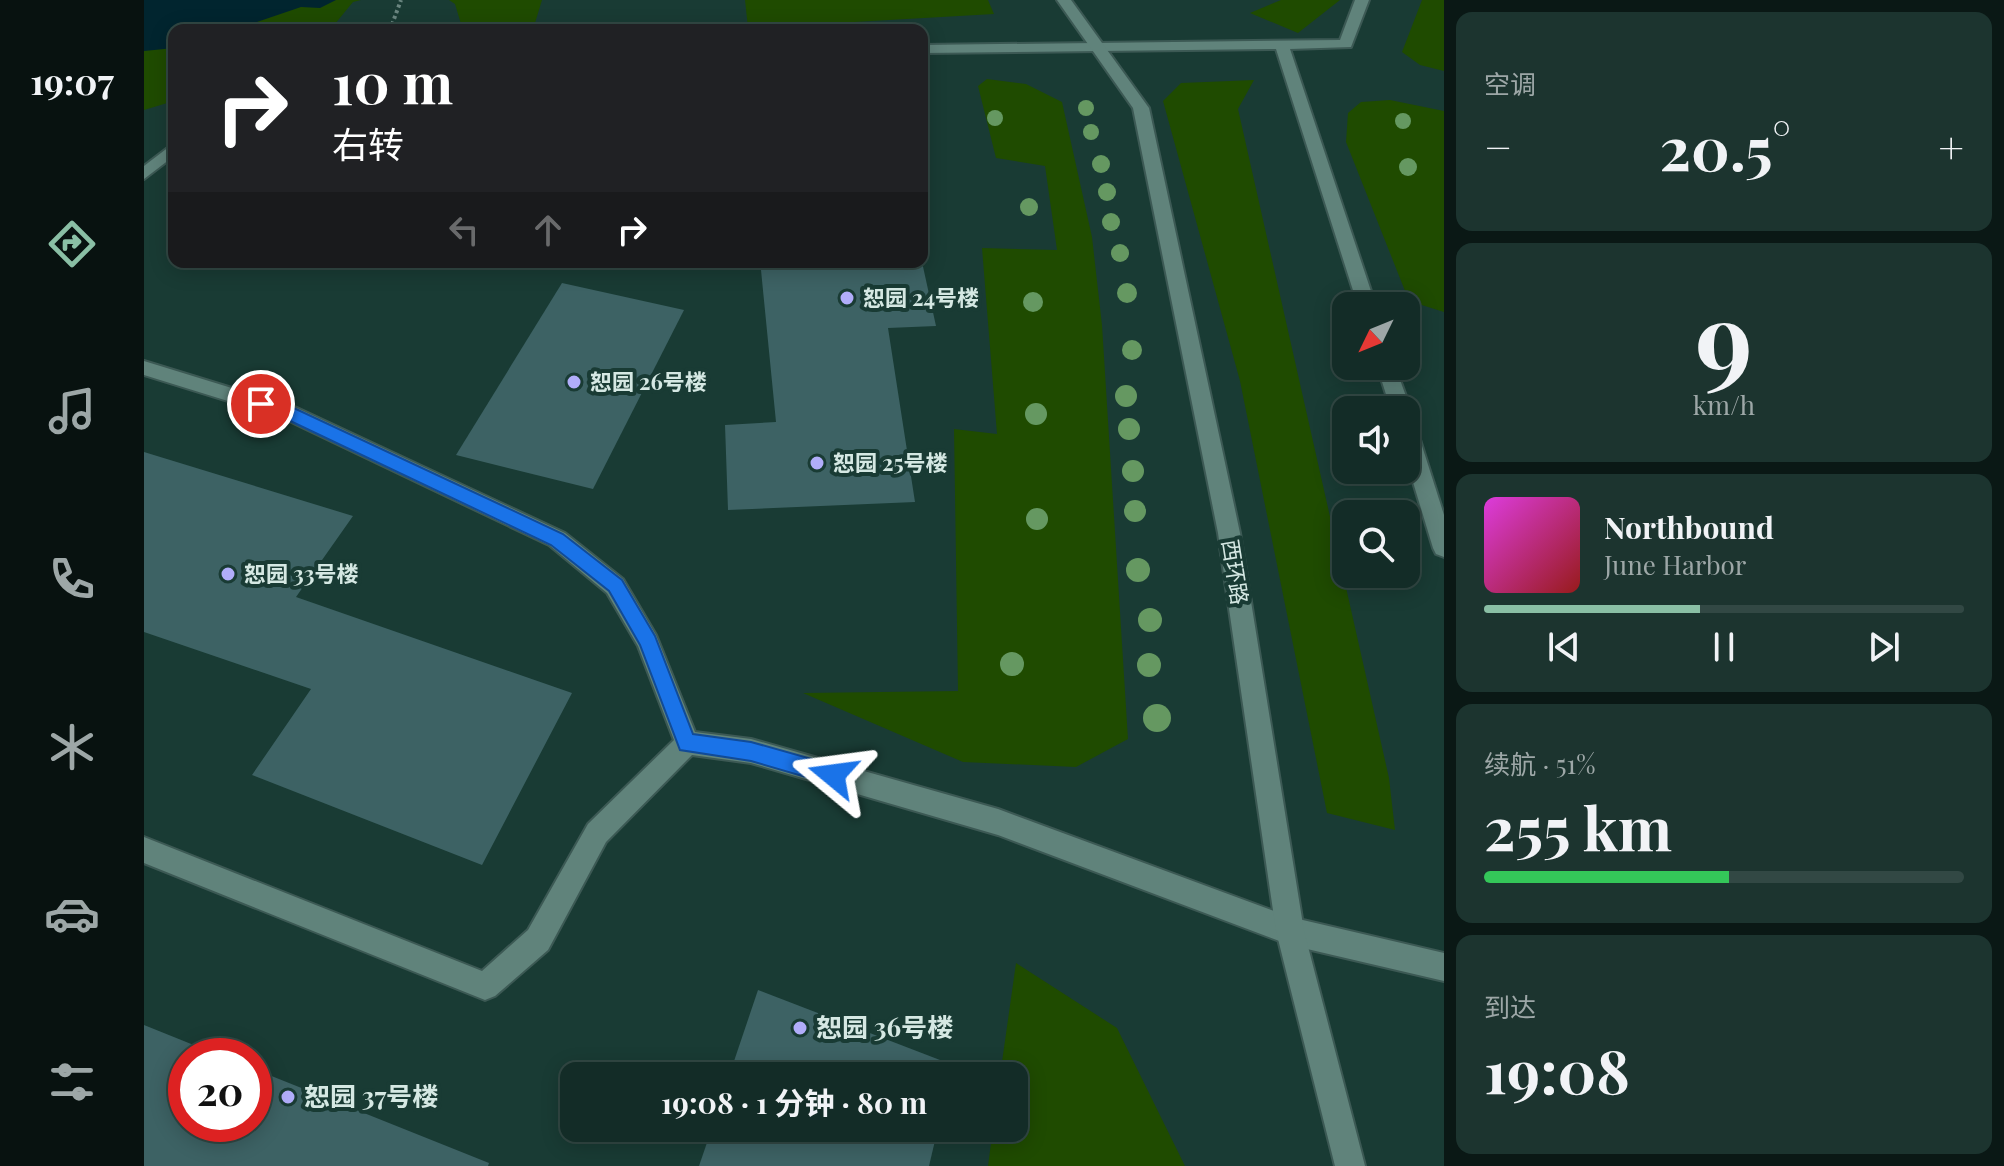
<!DOCTYPE html>
<html lang="zh">
<head>
<meta charset="utf-8">
<style>
	body { margin:0; font-family:"Playfair Display","Noto Sans SC",serif; background:#1c342f; color:#f1f3f6; height:100vh; display:flex; flex-direction:column; font-size:30px; white-space:nowrap }
	* { box-sizing:border-box; margin:0 }
	p { font-size:26px; color:#9da7a7 }
	.icon { flex:none; width:44px; height:44px; fill:none; stroke:currentColor; stroke-width:2; stroke-linecap:round; stroke-linejoin:round }
	.map { position:relative; flex:1; overflow:hidden }
	.side { display:flex; flex-direction:column; gap:12px; padding:12px; background:#0a1815; width:560px }
	.side>* { flex:none }
	.guide { position:absolute; left:24px; top:24px; width:760px; height:244px; border-radius:16px; box-shadow:0 4px 20px #0003,0 0 0 2px #324844; background:#202124; color:#fff; overflow:hidden }
	.needle { width:52px; rotate:227deg }
	.tools { position:absolute; left:1188px; top:292px; display:grid; gap:16px }
	.tools a { display:grid; place-items:center; width:88px; height:88px; border-radius:16px; background:#132c27; box-shadow:0 4px 20px #0003,0 0 0 2px #324844; font-size:40px }
	.speed { position:absolute; left:24px; top:1038px; display:flex; gap:16px; font-size:40px; font-weight:700; text-align:center }
	.speed>* { display:grid; place-content:center; width:104px; height:104px; border-radius:50%; background:#132c27; box-shadow:0 4px 20px #0003,0 0 0 2px #324844; line-height:1 }
	.speed .limit { border:12px solid #d22; background:#fff; color:#111 }
	.pin { position:absolute; display:grid; place-items:center; width:68px; height:68px; color:#fff; margin:-34px; border:4px solid #fff; border-radius:50%; box-shadow:0 2px 8px #0007 }
	.me { position:absolute; width:88px; margin:-44px; rotate:286deg; stroke-linejoin:round; filter:drop-shadow(0 0 6px #0008) }
	.turn { display:flex; align-items:center; gap:28px; height:168px; padding:0 32px; font-size:36px }
	.turn .icon { width:104px; height:104px; stroke-width:2.5 }
	.turn b { display:block; font-size:56px; line-height:68px }
	.lanes { display:flex; align-items:center; height:76px; padding:0 32px; background:#0003; justify-content:center; gap:40px; direction:ltr }
	.lanes .off { opacity:.35 }
	.big { font-size:60px; font-weight:700; line-height:1.1 }
	.side .tile { flex:1; display:flex; flex-direction:column; justify-content:center; gap:12px; min-width:0; padding:0 28px; border-radius:16px; background:#1c342f }
	.side .dial { align-items:center; gap:0 }
	.dial b { font-size:104px; line-height:1 }
	.song { display:flex; align-items:center; gap:24px }
	.cover { width:96px; height:96px; border-radius:12px; background:linear-gradient(135deg,hsl(300 70% 55%),hsl(0 70% 35%)) }
	.played { height:8px; border-radius:4px; background:linear-gradient(90deg,#8abfa5 45%,#324844 45%) }
	.keys { display:flex; justify-content:space-around; direction:ltr }
	.heat { display:flex; justify-content:space-between; align-items:center; font-size:44px; direction:ltr }
	.charge { height:12px; border-radius:6px; background:linear-gradient(90deg,#34c759 51%,#324844 0) }
	.trip { position:absolute; left:416px; top:1062px; width:468px; height:80px; border-radius:16px; background:#132c27; box-shadow:0 4px 20px #0003,0 0 0 2px #324844; font-weight:700; line-height:80px; text-align:center }
	main { display:flex; flex:1; min-height:0 }
	.menu { display:flex; flex-direction:column; width:144px; justify-content:space-around; align-items:center; background:#081210; color:#9da7a7 }
	.menu .icon { width:56px; height:56px }
	.menu .on { color:#8abfa5 }
	.menu b { font-size:36px; color:#f1f3f6 }
	.map>svg:first-child { display:block }
	.green { fill:#1f4b00 }
	.water { fill:#01252f }
	.building { fill:#3d6264 }
	.lines { fill:none; stroke-linecap:round; stroke-linejoin:round }
	.service-casing { stroke:#3c5954; stroke-width:4 }
	.minor-casing { stroke:#3c5954; stroke-width:4 }
	.path { stroke:#6a8680; stroke-width:4; stroke-dasharray:3 3; stroke-linecap:butt }
	.service { fill:#60837b; fill-rule:evenodd }
	.minor { fill:#60837b; fill-rule:evenodd }
	.tree { fill:#659861 }
	.route { fill:#1a73e8; stroke:#114b97; stroke-width:2 }
	.poi-dot { fill:#b1adfa; stroke:#193b34; stroke-width:3 }
	.labels { text-anchor:middle; stroke-width:8; stroke-linejoin:round; paint-order:stroke }
	.poi-label { font-size:22px; font-weight:bold; fill:#d5e8e3; stroke:#193b34; text-anchor:start }
	.street-label { font-size:22px; fill:#d5e8e3; stroke:#193b34 }
	.near-poi-label { font-size:26px; font-weight:bold; fill:#d5e8e3; stroke:#193b34; text-anchor:start }
</style>
</head>
<body>
<main>
<nav class="menu">
<b>19:07</b>
<svg class="icon on" aria-label="directions" viewBox="0 0 24 24"><path d="M12 3l9 9-9 9-9-9zM9 14v-3h6M13 9l2 2-2 2"/></svg>
<svg class="icon" aria-label="music" viewBox="0 0 24 24"><path d="M9 18V5l10-2v13"/><circle cx="6" cy="18" r="3"/><circle cx="16" cy="16" r="3"/></svg>
<svg class="icon" aria-label="phone" viewBox="0 0 24 24"><path d="M5 4h4l2 5-3 2q2 4 5 5l2-3 5 2v4C11 20 4 13 5 4z"/></svg>
<svg class="icon" aria-label="climate" viewBox="0 0 24 24"><path d="M12 3v18M4 7l16 10M4 17L20 7"/></svg>
<svg class="icon" aria-label="car" viewBox="0 0 24 24"><path d="M5 17H2v-5l4-1 3-4h7l3 4 3 1v5h-3M9 17h6M6 11h13"/><circle cx="7" cy="17" r="2"/><circle cx="17" cy="17" r="2"/></svg>
<svg class="icon" aria-label="filters" viewBox="0 0 24 24"><path d="M4 7h16M4 17h16"/><circle cx="9" cy="7" r="2"/><circle cx="15" cy="17" r="2"/></svg>
</nav>
<div class="map">
<svg width="1300" height="1166" viewBox="0 0 1300 1166">
	<rect width="100%" height="100%" fill="#193b34"/>
	<g class="green">
		<path d="M0 0H217L209 2 186 30H30V101L0 110Z"/>
		<path d="M305 0H398L391 23C368 32 340 34 317 24L311 4Z"/>
		<path d="M601 0H844L850 14 604 28Z"/>
		<path d="M1137 0H1196L1154 33 1106 13Z"/>
		<path d="M1278 0H1300V71L1276 65 1258 52Z"/>
		<path d="M843 79 882 84 918 102 948 237 958 325 984 739 932 767 819 762 659 693 814 691 810 429 853 434 838 248 913 250 901 166 852 158 834 86Z"/>
		<path d="M1110 80 1094 109 1245 778 1251 830 1183 813 1096 381 1019 101 1037 83Z"/>
		<path d="M1246 100 1300 111V312L1265 301 1202 142 1204 113 1217 102Z"/>
		<path d="M872 963 973 1028 1041 1166H844L849 1128H870V1076H856Z"/>
	</g>
	<path class="water" d="M0 0H192L176 8 157 7 89 30H30V48L0 51Z"/>
	<g class="building">
		<path d="M778 262 792 326 744 328 771 502 584 510 581 425 632 422 617 270Z"/>
		<path d="M418 283 540 310 449 489 312 455Z"/>
		<path d="M0 452 209 516 152 597 428 693 338 865 108 775 167 689 0 632Z"/>
		<path d="M614 990 809 1065 806 1076H585Z"/>
		<path d="M0 1025 77 1056H42V1124H110V1069L345 1163 344 1166H0Z"/>
		<path d="M568 1128H794L785 1166H555Z"/>
	</g>
	<g class="lines">
		<defs>
			<g id="service">
				<path d="M1211 0H1225L1207 47 1146 49 1232 306H1214L1132 49 778 53V45L1196 40Z"/>
				<path d="M30 143V156L0 179V166Z"/>
				<path d="M0 361 153 408 421 533 479 579 512 635 551 732 607 739 854 809 1146 917 1300 953V981L1146 945 854 835 607 763 548 755 462 842 404 950 351 996 341 1000 0 863V837L338 971 384 930 444 824 530 740 494 646 463 593 405 545 139 418 0 375Z"/>
				<path d="M1233 366H1251L1267 410 1264 415 1262 410H1247Z"/>
				<path d="M1262 419 1269 422 1272 427 1300 515V557L1292 554 1289 548 1262 459Z"/>
			</g>
			<path id="minor" d="M913 0H927L1005 108 1096 533 1160 931 1221 1166H1191L1132 931 1074 533 989 108Z"/>
		</defs>
		<use href="#service" class="service-casing"/>
		<use href="#minor" class="minor-casing"/>
		<path class="path" d="M246 30 257 0"/>
		<use href="#service" class="service"/>
		<use href="#minor" class="minor"/>
	</g>
	<g class="tree">
		<circle cx="942" cy="108" r="8"/>
		<circle cx="851" cy="118" r="8"/>
		<circle cx="1259" cy="121" r="8"/>
		<circle cx="947" cy="132" r="8"/>
		<circle cx="957" cy="164" r="9"/>
		<circle cx="1264" cy="167" r="9"/>
		<circle cx="963" cy="192" r="9"/>
		<circle cx="885" cy="207" r="9"/>
		<circle cx="967" cy="222" r="9"/>
		<circle cx="976" cy="253" r="9"/>
		<circle cx="983" cy="293" r="10"/>
		<circle cx="889" cy="302" r="10"/>
		<circle cx="988" cy="350" r="10"/>
		<circle cx="982" cy="396" r="11"/>
		<circle cx="892" cy="414" r="11"/>
		<circle cx="985" cy="429" r="11"/>
		<circle cx="989" cy="471" r="11"/>
		<circle cx="991" cy="511" r="11"/>
		<circle cx="893" cy="519" r="11"/>
		<circle cx="994" cy="570" r="12"/>
		<circle cx="1006" cy="620" r="12"/>
		<circle cx="868" cy="664" r="12"/>
		<circle cx="1005" cy="665" r="12"/>
		<circle cx="1013" cy="718" r="14"/>
	</g>
	<path class="route" d="M117 398 152 409 419 534 478 580 511 636 549 734 607 742 689 765 696 768 699 775 696 782 689 785 607 761 536 750 496 645 465 591 407 545 140 418 111 408V400Z"/>
	<g class="poi-dot">
		<circle cx="703" cy="298" r="8"/>
		<circle cx="430" cy="382" r="8"/>
		<circle cx="673" cy="463" r="8"/>
		<circle cx="84" cy="574" r="8"/>
		<circle cx="656" cy="1028" r="8"/>
		<circle cx="144" cy="1097" r="8"/>
	</g>
	<g class="labels">
		<g class="poi-label">
			<text x="719" y="306">恕园 24号楼</text>
			<text x="446" y="390">恕园 26号楼</text>
			<text x="689" y="471">恕园 25号楼</text>
			<text x="100" y="582">恕园 33号楼</text>
		</g>
		<g class="street-label">
			<text transform="translate(1091 572) rotate(81)" y="8">西环路</text>
		</g>
		<g class="near-poi-label">
			<text x="672" y="1037">恕园 36号楼</text>
			<text x="160" y="1106">恕园 37号楼</text>
		</g>
	</g>
</svg>
<div class="tools">
<a><svg class="needle" viewBox="-14 -14 28 28"><path d="M0-13l5 13h-10z" fill="#e53935"/><path d="M0 13l5-13h-10z" fill="#9da7a7"/></svg></a>
<a><svg class="icon" aria-label="sound" viewBox="0 0 24 24"><path d="M4 9h4l5-4v14l-5-4H4zM17 9q2 3 0 6"/></svg></a>
<a><svg class="icon" aria-label="search" viewBox="0 0 24 24"><circle cx="10" cy="10" r="6"/><path d="M15 15l6 6"/></svg></a>
</div>
<div class="speed"><div class="limit">20</div></div>
<div class="pin" style="left:117px;top:404px;background:#d93025"><svg class="icon" aria-label="arrive" viewBox="0 0 24 24"><path d="M6 21V4h12l-3 4 3 4H6"/></svg></div>
<svg class="me" style="left:689px;top:775px" viewBox="-20 -20 40 40"><path d="M0-17L14 15 0 8-14 15z" fill="#1a73e8" stroke="#fff" stroke-width="4"/></svg>
<div class="trip">19:08 · 1 分钟 · 80 m</div>
<div class="guide">
<div class="turn"><svg class="icon" aria-label="right" viewBox="0 0 24 24"><path d="M7 20v-9h11M14 6l5 5-5 5"/></svg><div><b>10 m</b>右转</div></div>
<div class="lanes"><svg class="icon off" aria-label="left" viewBox="0 0 24 24"><path d="M17 20v-9H6M10 6l-5 5 5 5"/></svg><svg class="icon off" aria-label="ahead" viewBox="0 0 24 24"><path d="M12 20V5M6 11l6-6 6 6"/></svg><svg class="icon" aria-label="right" viewBox="0 0 24 24"><path d="M7 20v-9h11M14 6l5 5-5 5"/></svg></div>
</div>
</div>
<section class="side">
<div class="tile"><p>空调</p>
<div class="heat"><a>−</a><b class="big">20.5°</b><a>+</a></div>
</div>
<div class="tile dial"><b>9</b><p>km/h</p></div>
<div class="tile">
<div class="song"><i class="cover"></i><div><b>Northbound</b><p>June Harbor</p></div></div>
<div class="played"></div>
<div class="keys"><svg class="icon" aria-label="previous" viewBox="0 0 24 24"><path d="M18 5L8 12l10 7zM5 5v14"/></svg><svg class="icon" aria-label="pause" viewBox="0 0 24 24"><path d="M8 5v14M16 5v14"/></svg><svg class="icon" aria-label="next" viewBox="0 0 24 24"><path d="M6 5l10 7-10 7zM19 5v14"/></svg></div>
</div>
<div class="tile"><p>续航 · 51%</p><b class="big">255 km</b><div class="charge"></div></div>
<div class="tile"><p>到达</p><b class="big">19:08</b></div>
</section>
</main>
</body>
</html>
